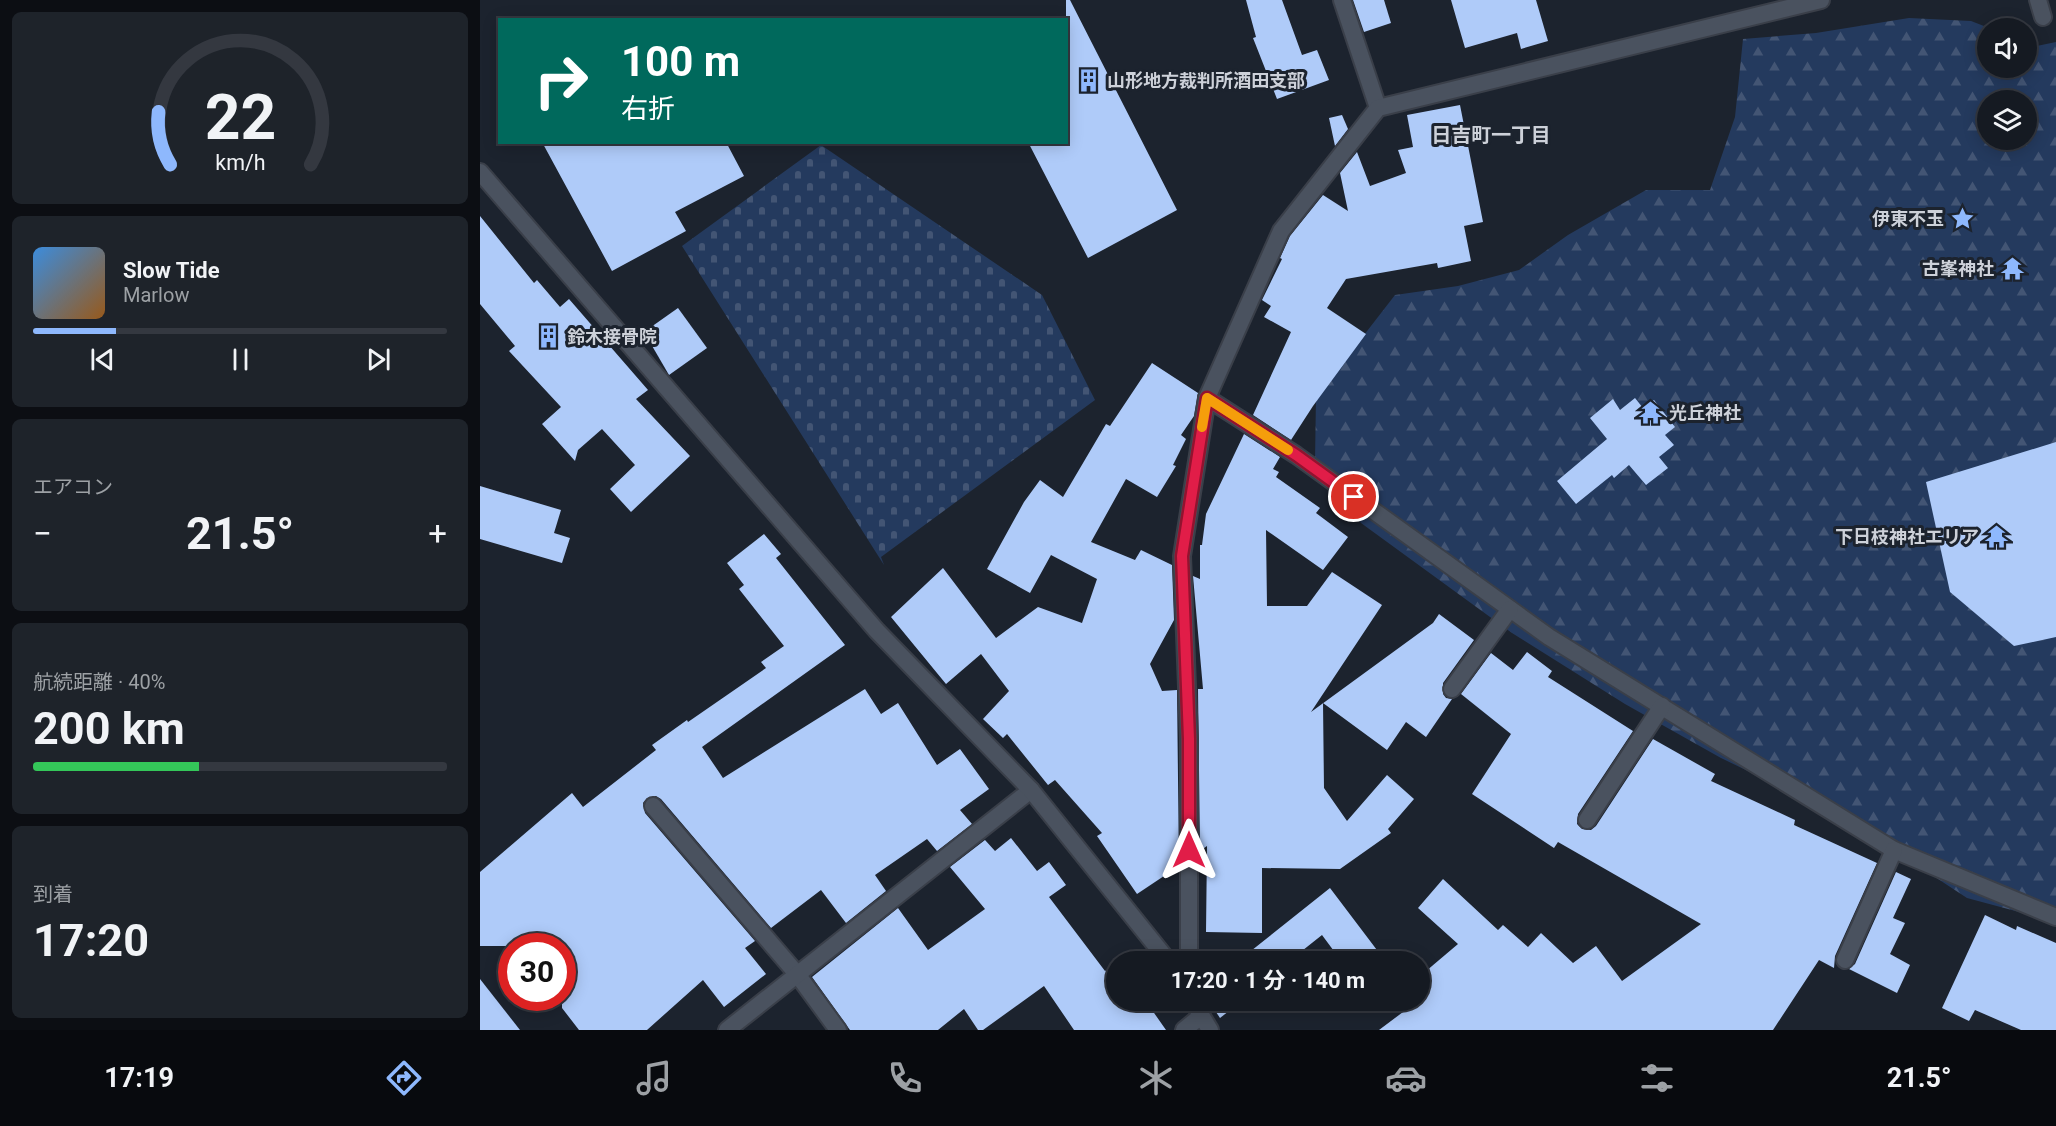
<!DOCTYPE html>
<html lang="ja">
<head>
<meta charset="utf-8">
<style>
	body { margin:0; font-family:Roboto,"Noto Sans JP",sans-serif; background:#1e232a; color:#f1f3f6; height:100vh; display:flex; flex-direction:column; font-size:22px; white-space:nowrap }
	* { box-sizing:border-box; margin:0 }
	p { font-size:20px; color:#9da1a5 }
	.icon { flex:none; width:33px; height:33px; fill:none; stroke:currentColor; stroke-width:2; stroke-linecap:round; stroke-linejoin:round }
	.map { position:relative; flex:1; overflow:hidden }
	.details { display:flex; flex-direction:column; gap:12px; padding:12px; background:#0c0e13; width:480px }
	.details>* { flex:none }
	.banner { position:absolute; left:18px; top:18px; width:570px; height:126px; border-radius:0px; box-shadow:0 3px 15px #0003,0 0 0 2px #343840; background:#00695c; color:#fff; overflow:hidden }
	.controls { position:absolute; left:1497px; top:18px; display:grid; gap:12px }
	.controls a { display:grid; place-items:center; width:60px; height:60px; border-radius:50%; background:#151a22; box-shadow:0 3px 15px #0003,0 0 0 2px #343840; font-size:30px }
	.speed { position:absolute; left:18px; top:933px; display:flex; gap:12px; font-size:30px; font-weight:700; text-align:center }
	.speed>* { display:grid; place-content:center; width:78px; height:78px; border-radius:50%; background:#151a22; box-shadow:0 3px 15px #0003,0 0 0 2px #343840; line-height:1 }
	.speed .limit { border:9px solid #d22; background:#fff; color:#111 }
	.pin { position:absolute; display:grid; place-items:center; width:51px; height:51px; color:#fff; margin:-26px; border:3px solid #fff; border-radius:50%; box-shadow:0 2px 6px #0007 }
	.me { position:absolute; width:66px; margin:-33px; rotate:0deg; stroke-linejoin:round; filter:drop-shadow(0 0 4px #0008) }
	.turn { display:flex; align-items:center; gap:21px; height:126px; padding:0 24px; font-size:27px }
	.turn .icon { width:78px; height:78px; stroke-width:2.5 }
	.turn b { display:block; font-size:42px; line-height:51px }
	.big { font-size:45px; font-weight:700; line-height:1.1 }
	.details .card { flex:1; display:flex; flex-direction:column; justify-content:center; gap:9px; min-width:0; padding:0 21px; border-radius:9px; background:#1e232a }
	.details .dial { align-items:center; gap:0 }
	.dial svg { height:156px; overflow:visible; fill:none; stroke:#343840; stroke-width:7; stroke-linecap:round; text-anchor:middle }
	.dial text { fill:#f1f3f6; stroke:none }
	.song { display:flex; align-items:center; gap:18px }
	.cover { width:72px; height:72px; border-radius:9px; background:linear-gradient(135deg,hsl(210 70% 55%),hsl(30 70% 35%)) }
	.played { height:6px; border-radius:3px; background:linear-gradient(90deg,#8eb8fd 20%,#343840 20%) }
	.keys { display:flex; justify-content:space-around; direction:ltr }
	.heat { display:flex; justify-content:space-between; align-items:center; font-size:33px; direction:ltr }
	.charge { height:9px; border-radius:4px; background:linear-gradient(90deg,#34c759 40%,#343840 0) }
	.trip { position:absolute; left:626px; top:951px; width:324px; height:60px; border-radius:30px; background:#151a22; box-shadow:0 3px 15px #0003,0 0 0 2px #343840; font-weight:700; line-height:60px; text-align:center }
	.menu { display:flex; height:96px; justify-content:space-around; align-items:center; background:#080a0e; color:#9da1a5 }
	.menu .icon { width:42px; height:42px }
	.menu .current { color:#8eb8fd }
	.menu b { font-size:27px; color:#f1f3f6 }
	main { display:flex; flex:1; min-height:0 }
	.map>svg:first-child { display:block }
	.forest { fill:url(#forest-firs); fill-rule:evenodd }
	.cemetery { fill:url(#cemetery-stones) }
	.building { fill:#afcbf9 }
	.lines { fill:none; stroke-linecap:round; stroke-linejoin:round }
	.minor-casing { stroke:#3a3f49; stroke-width:20 }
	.tertiary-casing { stroke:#3a3f49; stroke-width:20 }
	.minor { stroke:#4a525f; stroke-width:16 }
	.tertiary { stroke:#4a525f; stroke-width:16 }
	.route-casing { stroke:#92132f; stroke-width:15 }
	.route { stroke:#e11d48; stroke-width:10 }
	.slow { stroke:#f59e0b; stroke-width:10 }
	.labels { text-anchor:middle; stroke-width:6; stroke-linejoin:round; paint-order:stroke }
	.poi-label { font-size:18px; font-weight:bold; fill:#cdd1d9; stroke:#1c232e; text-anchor:start }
	.neighbourhood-label { font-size:20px; font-weight:bold; fill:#cdd1d9; stroke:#1c232e }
</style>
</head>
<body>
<main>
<section class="details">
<div class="card dial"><svg viewBox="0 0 100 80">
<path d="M14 69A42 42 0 1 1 86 69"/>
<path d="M14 69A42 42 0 0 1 8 42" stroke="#8eb8fd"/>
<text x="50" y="56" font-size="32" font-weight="700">22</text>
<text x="50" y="72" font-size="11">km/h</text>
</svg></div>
<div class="card">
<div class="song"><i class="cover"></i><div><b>Slow Tide</b><p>Marlow</p></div></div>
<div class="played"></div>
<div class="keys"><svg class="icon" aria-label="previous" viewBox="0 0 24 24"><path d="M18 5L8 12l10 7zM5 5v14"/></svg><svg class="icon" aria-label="pause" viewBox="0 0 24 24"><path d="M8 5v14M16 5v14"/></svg><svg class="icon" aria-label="next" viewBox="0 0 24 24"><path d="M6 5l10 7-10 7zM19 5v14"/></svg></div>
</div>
<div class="card"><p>エアコン</p>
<div class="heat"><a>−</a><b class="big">21.5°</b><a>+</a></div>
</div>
<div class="card"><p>航続距離 · 40%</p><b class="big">200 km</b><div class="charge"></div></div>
<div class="card"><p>到着</p><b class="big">17:20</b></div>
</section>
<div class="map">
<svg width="1576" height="1030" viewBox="0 0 1576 1030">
	<defs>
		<pattern id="forest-firs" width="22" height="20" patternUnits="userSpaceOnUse" patternTransform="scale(1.5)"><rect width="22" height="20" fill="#243a5e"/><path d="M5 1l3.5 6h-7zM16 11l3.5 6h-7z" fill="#435574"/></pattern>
		<pattern id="cemetery-stones" width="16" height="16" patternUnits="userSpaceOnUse" patternTransform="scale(1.5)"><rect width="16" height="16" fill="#243a5e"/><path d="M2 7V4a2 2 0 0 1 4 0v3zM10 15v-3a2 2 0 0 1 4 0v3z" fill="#435574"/></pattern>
	</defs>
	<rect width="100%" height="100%" fill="#1c232e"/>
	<path class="forest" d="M1429 18 1491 21 1509 28 1508 68H1546L1547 44 1552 47 1576 42V922L1487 898 1365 818 1241 758 1145 704 1032 633 881 523 835 462 836 397 915 295 978 286 1039 270 1088 235 1166 190H1230L1255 117 1263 39 1336 33ZM1508 100H1546V140H1508Z"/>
	<path class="cemetery" d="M341 145 562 295 615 400 401 557 404 565 202 246Z"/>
	<g class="building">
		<path d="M586 0H590L697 210 608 258 548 142H586Z"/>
		<path d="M766 0H802L822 55 837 50 849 80 797 99 773 38 776 37Z"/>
		<path d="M873 0H904L911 23 884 32Z"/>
		<path d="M971 0H1056L1068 41 1041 49 1037 33 985 48Z"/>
		<path d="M980 105 1003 222 984 226 991 261 958 268 957 263 866 279 847 308 886 334 833 406 811 440 773 415 811 332 784 317 791 306 782 300 802 259 800 258 810 236 843 195 868 211 860 173 877 152 890 186 926 173 918 150 933 147 927 115Z"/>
		<path d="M862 115 868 129 855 146 849 118Z"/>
		<path d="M62 142H246L264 176 195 212 206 231 132 271Z"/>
		<path d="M0 216 54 283 57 280 80 307 89 299 168 390 156 399 210 456 151 512 130 489 155 465 122 429 98 450 95 461 62 424 81 407 29 351 35 346 0 304Z"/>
		<path d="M198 308 227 348 189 375 164 332Z"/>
		<path d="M672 363 718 393 714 416 701 435 706 439 693 465 696 466 677 497 646 479 611 542 655 560 661 550 692 565 694 620 670 664 682 691 697 690 699 866 657 894 617 836 622 833 575 780 568 785 527 734 523 738 503 719 529 691 501 654 466 684 411 617 463 568 516 638 558 607 602 623 617 579 571 555 550 593 507 569 544 502 560 480 583 497 626 424 630 426Z"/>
		<path d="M1155 398 1163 408 1174 400 1195 427 1185 435 1194 445 1179 457 1188 468 1166 485 1149 465 1134 478 1132 475 1096 504 1077 481 1127 439 1110 418 1133 399 1140 410Z"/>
		<path d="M764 434 800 457 793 469 799 472 796 477 840 508 836 513 868 537 843 570 786 530 787 606H827L852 572 902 605 831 712 953 623 959 614 994 640 963 683V694L966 698 972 699 946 737 926 722 907 750 843 703 844 788 867 821 907 775 934 799 908 829 911 833 860 869 782 868V933L726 932 727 846 720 851 718 689H723L713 576 720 579V545H722L726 514Z"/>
		<path d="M1576 442V637L1534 646 1470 592 1446 482Z"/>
		<path d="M0 486 81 510 74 533 90 538 82 563 0 539Z"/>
		<path d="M284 534 301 554 296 558 365 645 222 747 243 778 385 689 401 714 418 703 457 765 480 749 509 789 480 810 492 824 457 851 447 839 395 875 406 891 366 923 341 890 291 928 181 799 176 796 167 798 163 803 165 813 275 941 265 948 286 974 244 1007 223 980 167 1030H99L82 1008V946H0V872L92 793 103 807 176 750 172 745 207 720 208 722 286 668 281 662 304 646 259 589 264 585 247 563Z"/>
		<path d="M1047 652 1072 671 1068 677 1153 731 1098 814 1097 824 1102 829 1111 830 1116 826 1173 739 1235 774 1231 781 1315 820 1314 825 1397 863 1355 956 1354 968 1339 960 1293 1030H899L939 1000V977L978 944 938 908 963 879 1018 930 1023 925 1048 947 1061 933 1093 963 1116 946 1142 981 1221 924 1078 842 1074 848 992 794 1031 734 981 694 1011 653 1033 670Z"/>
		<path d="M531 838 557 871 569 862 586 885 569 897 625 971 636 964V1000H665L686 1030H594L564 986 503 1030H498L484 1009 458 1030H370L332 977 418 908 448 950 505 909 470 867 505 840 515 851Z"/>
		<path d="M1416 872 1431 879 1413 918 1425 923 1410 954 1430 965 1417 993 1369 969 1375 964Z"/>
		<path d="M850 888 906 962H862L842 935 808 962H757Z"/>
		<path d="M1505 915 1536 930 1537 926 1576 943V1030H1541L1495 1010 1489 1021 1462 1008Z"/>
		<path d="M656 951 664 962H640L645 958Z"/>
		<path d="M0 979 40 1030H0Z"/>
		<path d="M728 1000H763L740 1018Z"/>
	</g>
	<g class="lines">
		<defs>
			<g id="minor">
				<path d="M862 0 898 108"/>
				<path d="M1558 0 1563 17"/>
				<path d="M727 398 816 455 1069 637 1414 850 1576 917"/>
				<path d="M972 689 1030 609"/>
				<path d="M173 806 317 974 358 1030"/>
				<path d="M1107 820 1182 706"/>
				<path d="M1365 960 1414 850"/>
				<path d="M709 962V739L702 556 727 398 801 231 898 108 1341 0"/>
				<path d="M247 1030 551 790"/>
				<path d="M704 1030 721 1016 718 1003"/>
			</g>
			<g id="tertiary">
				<path d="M0 172 397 631 551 790 689 962"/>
				<path d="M712 1000 730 1030"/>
			</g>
		</defs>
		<use href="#minor" class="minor-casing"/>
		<use href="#tertiary" class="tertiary-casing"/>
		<use href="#minor" class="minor"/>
		<use href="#tertiary" class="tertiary"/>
	</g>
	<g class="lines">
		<defs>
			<path id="route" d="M709 850V739L702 556 727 398 816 455 874 497"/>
		</defs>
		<use href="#route" class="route-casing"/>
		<use href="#route" class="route"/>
		<path class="slow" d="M722 427 727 398 808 450"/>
	</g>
	<defs>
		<symbol id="building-bare" viewBox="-9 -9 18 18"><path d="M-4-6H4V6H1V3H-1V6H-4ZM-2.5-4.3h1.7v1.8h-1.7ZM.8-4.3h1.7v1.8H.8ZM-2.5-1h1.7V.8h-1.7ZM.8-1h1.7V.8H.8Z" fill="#8eb8fd" stroke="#1c232e" stroke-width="2.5" paint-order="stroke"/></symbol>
		<symbol id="sight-bare" viewBox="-9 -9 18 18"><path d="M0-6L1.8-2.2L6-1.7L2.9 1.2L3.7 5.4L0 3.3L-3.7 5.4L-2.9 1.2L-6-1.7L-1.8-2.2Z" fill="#8eb8fd" stroke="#1c232e" stroke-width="2.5" paint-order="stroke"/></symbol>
		<symbol id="temple-bare" viewBox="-9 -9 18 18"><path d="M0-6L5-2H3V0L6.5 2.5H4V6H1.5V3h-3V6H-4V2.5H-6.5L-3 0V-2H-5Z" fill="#8eb8fd" stroke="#1c232e" stroke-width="2.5" paint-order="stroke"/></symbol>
	</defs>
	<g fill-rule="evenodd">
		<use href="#building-bare" x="592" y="64" width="33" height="33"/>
		<use href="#sight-bare" x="1466" y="202" width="33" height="33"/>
		<use href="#temple-bare" x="1516" y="252" width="33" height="33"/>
		<use href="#building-bare" x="52" y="320" width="33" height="33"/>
		<use href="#temple-bare" x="1154" y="396" width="33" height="33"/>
		<use href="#temple-bare" x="1500" y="520" width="33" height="33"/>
	</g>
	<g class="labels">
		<g class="poi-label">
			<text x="627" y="87">山形地方裁判所酒田支部</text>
			<text x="1464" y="225" text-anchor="end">伊東不玉</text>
			<text x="1514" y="275" text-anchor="end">古峯神社</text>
			<text x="87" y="343">鈴木接骨院</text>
			<text x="1189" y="419">光丘神社</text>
			<text x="1499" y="543" text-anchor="end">下日枝神社エリア</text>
		</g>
		<g class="neighbourhood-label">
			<text x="1011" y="142">日吉町一丁目</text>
		</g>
	</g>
</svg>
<div class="controls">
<a><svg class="icon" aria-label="sound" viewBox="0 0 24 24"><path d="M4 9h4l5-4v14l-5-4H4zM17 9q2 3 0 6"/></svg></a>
<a><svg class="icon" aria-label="layers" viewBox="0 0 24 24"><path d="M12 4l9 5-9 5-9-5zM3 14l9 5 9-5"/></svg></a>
</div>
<div class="speed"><div class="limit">30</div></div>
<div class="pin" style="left:874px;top:497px;background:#d93025"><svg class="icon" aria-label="arrive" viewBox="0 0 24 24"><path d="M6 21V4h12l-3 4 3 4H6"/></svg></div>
<svg class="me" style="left:709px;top:850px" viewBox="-20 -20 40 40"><path d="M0-17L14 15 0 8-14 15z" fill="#e11d48" stroke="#fff" stroke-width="4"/></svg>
<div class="trip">17:20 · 1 分 · 140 m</div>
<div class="banner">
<div class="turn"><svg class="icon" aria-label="right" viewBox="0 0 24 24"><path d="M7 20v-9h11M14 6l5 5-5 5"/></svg><div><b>100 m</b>右折</div></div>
</div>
</div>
</main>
<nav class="menu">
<b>17:19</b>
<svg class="icon current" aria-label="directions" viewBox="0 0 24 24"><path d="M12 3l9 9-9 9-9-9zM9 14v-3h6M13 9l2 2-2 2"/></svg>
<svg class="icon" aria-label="music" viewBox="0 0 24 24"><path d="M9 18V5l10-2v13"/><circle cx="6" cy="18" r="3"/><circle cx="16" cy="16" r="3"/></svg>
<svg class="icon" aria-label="phone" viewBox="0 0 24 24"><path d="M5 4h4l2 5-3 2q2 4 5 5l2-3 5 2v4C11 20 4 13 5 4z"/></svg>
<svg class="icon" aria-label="climate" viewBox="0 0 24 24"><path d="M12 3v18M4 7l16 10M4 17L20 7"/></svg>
<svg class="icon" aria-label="car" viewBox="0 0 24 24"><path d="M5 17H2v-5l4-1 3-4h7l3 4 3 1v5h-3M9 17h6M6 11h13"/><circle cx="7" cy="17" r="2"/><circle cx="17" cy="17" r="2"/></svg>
<svg class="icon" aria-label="filters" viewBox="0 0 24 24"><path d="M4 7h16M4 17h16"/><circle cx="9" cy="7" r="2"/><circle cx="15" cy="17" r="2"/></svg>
<b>21.5°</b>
</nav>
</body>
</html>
